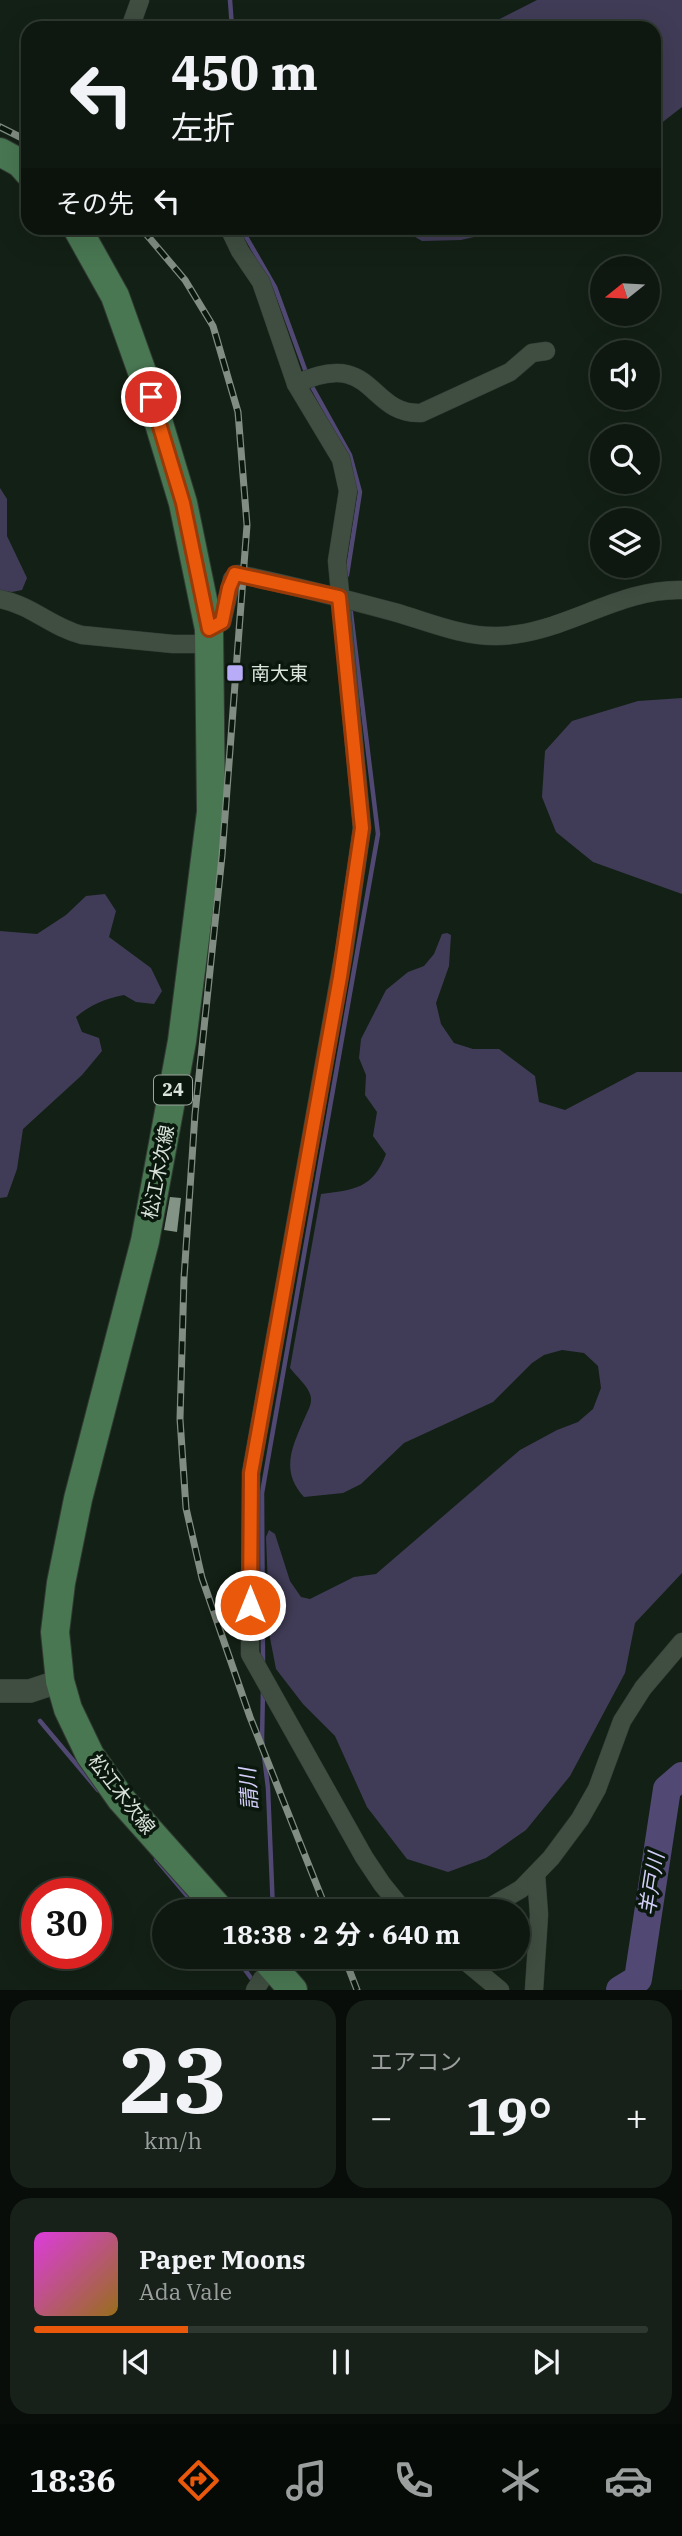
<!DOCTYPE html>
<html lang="ja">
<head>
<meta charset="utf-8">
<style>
	body { margin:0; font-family:"IBM Plex Serif","Noto Sans JP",serif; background:#172119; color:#f1f3f6; height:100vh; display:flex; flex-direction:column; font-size:26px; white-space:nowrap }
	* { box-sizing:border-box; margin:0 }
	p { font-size:23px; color:#9ba09f }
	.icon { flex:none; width:38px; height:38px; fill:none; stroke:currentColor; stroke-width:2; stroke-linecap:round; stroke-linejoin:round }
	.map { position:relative; height:1990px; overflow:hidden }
	.details { display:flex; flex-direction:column; gap:10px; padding:10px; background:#080d09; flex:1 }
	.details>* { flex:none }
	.guide { position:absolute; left:21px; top:21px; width:640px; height:214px; border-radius:21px; box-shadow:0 7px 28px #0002,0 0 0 2px #2e3730; background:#0e1810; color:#f1f3f6; overflow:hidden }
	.needle { width:46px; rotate:252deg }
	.fabs { position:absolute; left:590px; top:256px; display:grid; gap:14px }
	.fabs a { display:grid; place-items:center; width:70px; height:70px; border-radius:50%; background:#0e1810; box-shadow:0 7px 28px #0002,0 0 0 2px #2e3730; font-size:35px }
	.speed { position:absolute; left:21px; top:1878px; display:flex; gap:14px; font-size:35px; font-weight:700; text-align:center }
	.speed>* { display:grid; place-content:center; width:91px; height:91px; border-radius:50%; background:#0e1810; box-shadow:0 7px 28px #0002,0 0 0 2px #2e3730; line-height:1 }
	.speed .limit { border:10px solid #d22; background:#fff; color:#111 }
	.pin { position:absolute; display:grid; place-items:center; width:60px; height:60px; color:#fff; margin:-30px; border:4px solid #fff; border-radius:50%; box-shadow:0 2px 7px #0007 }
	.me { position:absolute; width:77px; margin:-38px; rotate:0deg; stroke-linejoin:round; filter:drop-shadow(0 0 5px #0008) }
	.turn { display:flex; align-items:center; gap:24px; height:147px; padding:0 35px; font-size:32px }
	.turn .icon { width:91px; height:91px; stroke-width:2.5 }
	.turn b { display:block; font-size:49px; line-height:60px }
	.then { display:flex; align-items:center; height:66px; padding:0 35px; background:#0003; gap:14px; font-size:26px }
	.big { font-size:52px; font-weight:700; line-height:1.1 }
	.details .widget { flex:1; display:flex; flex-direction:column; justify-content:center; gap:10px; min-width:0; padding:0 24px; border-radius:21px; background:#172119 }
	.details .dial { align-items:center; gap:0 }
	.dial b { font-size:91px; line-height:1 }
	.song { display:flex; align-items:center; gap:21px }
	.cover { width:84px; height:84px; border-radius:10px; background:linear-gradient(135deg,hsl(300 70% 55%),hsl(40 70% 35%)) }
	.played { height:7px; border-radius:4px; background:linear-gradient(90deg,#ea580c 25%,#2e3730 25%) }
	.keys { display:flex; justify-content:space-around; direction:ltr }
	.heat { display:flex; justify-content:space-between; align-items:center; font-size:38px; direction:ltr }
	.details .tiles { flex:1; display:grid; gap:10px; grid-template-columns:1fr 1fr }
	.widget:last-child { grid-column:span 2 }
	.trip { position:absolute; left:152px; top:1899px; width:378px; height:70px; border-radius:35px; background:#0e1810; box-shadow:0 7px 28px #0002,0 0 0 2px #2e3730; font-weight:700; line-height:70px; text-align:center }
	.dock { display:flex; height:112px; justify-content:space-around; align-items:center; background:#060a06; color:#9ba09f }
	.dock .icon { width:49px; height:49px }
	.dock .on { color:#ea580c }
	.dock b { font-size:32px; color:#f1f3f6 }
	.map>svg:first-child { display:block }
	.green { fill:#403c57 }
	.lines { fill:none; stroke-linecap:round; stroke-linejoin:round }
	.stream { stroke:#514974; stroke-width:4.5 }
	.river { stroke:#514974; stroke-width:28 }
	.building { fill:#839486 }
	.minor-casing { stroke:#313a33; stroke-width:19 }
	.tertiary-casing { stroke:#313a33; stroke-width:24 }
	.primary-casing { stroke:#313a33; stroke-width:30 }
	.minor { stroke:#3f4e41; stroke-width:18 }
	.tertiary { stroke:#3f4e41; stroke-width:23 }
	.primary { stroke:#497752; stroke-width:28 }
	.rail-casing { stroke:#818c82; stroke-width:7 }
	.rail { stroke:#0a170d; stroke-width:4.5; stroke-dasharray:13; stroke-linecap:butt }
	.route-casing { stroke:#983908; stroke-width:18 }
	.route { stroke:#ea580c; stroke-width:12 }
	.poi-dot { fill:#b8abf7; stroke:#0a170d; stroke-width:2.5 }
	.labels { text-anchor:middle; stroke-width:7; stroke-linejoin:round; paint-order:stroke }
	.shield { fill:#0a170d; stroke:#9ca69e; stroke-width:2 }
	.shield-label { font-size:18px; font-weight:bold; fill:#dbe4dc }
	.poi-label { font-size:19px; fill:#dbe4dc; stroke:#0a170d; text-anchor:start }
	.street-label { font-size:19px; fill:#dbe4dc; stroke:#0a170d }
	.water-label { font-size:21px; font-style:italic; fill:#d4cefa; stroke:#0a170d }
</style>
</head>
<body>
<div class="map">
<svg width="682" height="1990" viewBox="0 0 682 1990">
	<rect width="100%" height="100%" fill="#132015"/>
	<g class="green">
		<path d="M537 0H682V107L655 128 654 28H482Z"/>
		<path d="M400 228H513L461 240 422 241Z"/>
		<path d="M0 488 7 499V536L27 578 22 590 12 592 0 591Z"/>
		<path d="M682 698V894L593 862 556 832 542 797 545 751 572 721 638 701Z"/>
		<path d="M105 894 116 911 109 937 151 968 162 991 154 1004 136 1002 124 995C105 999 91 1004 76 1017L82 1032 99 1038 102 1051 82 1075 23 1129 17 1169 7 1197 0 1198V931L37 934 66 915 86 896Z"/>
		<path d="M447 933 451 935 449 966 436 1003 441 1024 454 1043 473 1049H499L535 1076 539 1102 565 1110 637 1072H682V1573L635 1623 625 1673 570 1776 526 1830 486 1858 448 1872 407 1859 367 1807 335 1736 303 1704 276 1669 270 1638 266 1537 269 1530 275 1534 290 1581 301 1597 310 1599 354 1577 376 1574 520 1450 557 1430 578 1422 593 1409 601 1388 598 1366 584 1353 562 1350 544 1355 532 1363 493 1402 404 1443 361 1484 343 1493 304 1497C279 1470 293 1445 306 1415 309 1408 313 1402 310 1394 307 1385 296 1376 290 1368L321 1194C353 1190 373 1189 386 1154L373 1136 377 1112 365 1095 366 1075 359 1058 361 1039 386 990 408 972 424 966 434 954 442 934Z"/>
	</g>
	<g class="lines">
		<g class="stream">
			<path d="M230 0 232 28"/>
			<path d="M241 228 275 287 307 375"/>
			<path d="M310 383 350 455 360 492 347 575"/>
			<path d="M263 1662 262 1493 378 834 350 605"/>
			<path d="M263 1688 262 1740 268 1788 273 1911"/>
			<path d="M40 1721 98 1790"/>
			<path d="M156 1859 200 1911"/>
			<path d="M235 1956 251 1978"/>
		</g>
		<path class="river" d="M620 1990 638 1979 667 1789 682 1776"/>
	</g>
	<path class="building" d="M170 1197 181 1198 177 1232 164 1230Z"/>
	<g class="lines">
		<defs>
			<g id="minor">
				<path d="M130 28 140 0"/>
				<path d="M229 228 240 251 261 282 296 384 341 459 348 491 337 561 362 828 344 952 251 1473 250 1654 364 1857 382 1884 404 1911"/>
				<path d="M296 384C375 347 367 415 421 413L510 372 532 353 546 351"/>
				<path d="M0 599C31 605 53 628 82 635L173 644H210"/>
				<path d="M209 629 222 622 232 579 238 574C291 585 342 598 394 612 426 621 463 637 497 636 563 635 617 588 682 590"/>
				<path d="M483 1911 521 1889 551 1858 580 1819 597 1789 622 1721 643 1688 682 1642"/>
				<path d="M459 1956 500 1990"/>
				<path d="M255 1990 262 1979 273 1968"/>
				<path d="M534 1990 539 1915 536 1874"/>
			</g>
			<path id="tertiary" d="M0 1691H30L60 1681"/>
			<g id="primary">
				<path d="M0 152 20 163 28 172"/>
				<path d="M77 228 115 296 151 397 183 503 209 629 211 812 182 1041 145 1241 78 1499 61 1583 55 1632 60 1681 68 1709 90 1755 121 1799 221 1911"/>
				<path d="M263 1956 293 1990"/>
			</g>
		</defs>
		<use href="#minor" class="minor-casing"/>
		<use href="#tertiary" class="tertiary-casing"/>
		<use href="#primary" class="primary-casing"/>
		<use href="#minor" class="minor"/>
		<use href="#tertiary" class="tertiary"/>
		<use href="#primary" class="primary"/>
		<defs>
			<g id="rail">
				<path d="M0 127 28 141"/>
				<path d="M141 228 185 280 213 326 238 412 247 525 222 856 195 1114 184 1278 180 1419 186 1508 202 1578 250 1717 327 1911"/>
				<path d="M344 1956 357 1990"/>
			</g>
		</defs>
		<use href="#rail" class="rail-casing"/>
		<use href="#rail" class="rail"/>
	</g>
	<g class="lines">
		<defs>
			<path id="route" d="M151 397 183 503 209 629 222 622 229 588 235 574 339 597 362 828 340 977 251 1473 250 1605"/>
		</defs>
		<use href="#route" class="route-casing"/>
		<use href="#route" class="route"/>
	</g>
	<rect class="poi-dot" x="226" y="664" width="18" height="18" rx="3.5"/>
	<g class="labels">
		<rect class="shield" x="154" y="1075.5" width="38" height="29" rx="5"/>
		<g class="shield-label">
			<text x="173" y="1096">24</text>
		</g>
		<g class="poi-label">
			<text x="251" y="680">南大東</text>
		</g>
		<g class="street-label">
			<text transform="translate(158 1172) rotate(-79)" y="7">松江木次線</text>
			<text transform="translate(122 1794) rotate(52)" y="7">松江木次線</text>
		</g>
		<g class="water-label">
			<text transform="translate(249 1789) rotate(-94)" y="7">請川</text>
			<text transform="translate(652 1884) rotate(-81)" y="7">羊戸川</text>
		</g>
	</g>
</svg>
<div class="fabs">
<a><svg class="needle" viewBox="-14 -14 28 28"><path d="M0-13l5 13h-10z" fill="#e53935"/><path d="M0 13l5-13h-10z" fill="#9ba09f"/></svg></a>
<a><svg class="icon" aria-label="sound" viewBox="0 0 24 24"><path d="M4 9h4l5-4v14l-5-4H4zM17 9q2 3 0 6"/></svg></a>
<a><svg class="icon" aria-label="search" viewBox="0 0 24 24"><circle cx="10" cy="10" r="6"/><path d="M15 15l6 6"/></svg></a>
<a><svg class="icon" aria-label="layers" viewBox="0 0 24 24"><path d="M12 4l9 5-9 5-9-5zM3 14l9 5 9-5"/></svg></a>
</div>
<div class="speed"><div class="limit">30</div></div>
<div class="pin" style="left:151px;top:397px;background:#d93025"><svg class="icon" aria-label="arrive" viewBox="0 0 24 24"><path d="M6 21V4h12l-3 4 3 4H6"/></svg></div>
<svg class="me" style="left:250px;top:1605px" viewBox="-20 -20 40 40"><circle r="17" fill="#ea580c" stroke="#fff" stroke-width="3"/><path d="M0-11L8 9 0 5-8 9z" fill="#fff"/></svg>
<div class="trip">18:38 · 2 分 · 640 m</div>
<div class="guide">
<div class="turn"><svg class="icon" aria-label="left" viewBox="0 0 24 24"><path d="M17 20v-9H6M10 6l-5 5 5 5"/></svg><div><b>450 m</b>左折</div></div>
<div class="then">その先<svg class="icon" aria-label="left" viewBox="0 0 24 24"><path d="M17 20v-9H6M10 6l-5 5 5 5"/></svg></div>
</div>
</div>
<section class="details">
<div class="tiles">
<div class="widget dial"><b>23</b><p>km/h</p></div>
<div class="widget"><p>エアコン</p>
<div class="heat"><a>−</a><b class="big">19°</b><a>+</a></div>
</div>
<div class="widget">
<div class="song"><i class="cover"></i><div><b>Paper Moons</b><p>Ada Vale</p></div></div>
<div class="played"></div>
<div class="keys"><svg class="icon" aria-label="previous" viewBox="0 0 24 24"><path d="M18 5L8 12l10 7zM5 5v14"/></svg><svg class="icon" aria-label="pause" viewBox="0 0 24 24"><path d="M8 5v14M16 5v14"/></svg><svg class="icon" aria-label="next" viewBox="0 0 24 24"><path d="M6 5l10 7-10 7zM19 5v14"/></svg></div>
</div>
</div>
</section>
<nav class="dock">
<b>18:36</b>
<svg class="icon on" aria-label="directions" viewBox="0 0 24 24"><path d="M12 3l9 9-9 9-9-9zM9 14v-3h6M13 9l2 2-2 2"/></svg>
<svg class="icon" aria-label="music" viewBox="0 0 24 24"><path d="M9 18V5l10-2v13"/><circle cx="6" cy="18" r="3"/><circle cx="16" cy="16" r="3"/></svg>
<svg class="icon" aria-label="phone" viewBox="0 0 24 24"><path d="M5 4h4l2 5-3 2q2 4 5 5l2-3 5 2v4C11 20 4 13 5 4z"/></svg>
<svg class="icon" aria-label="climate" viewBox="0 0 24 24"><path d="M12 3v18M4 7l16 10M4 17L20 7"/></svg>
<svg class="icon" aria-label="car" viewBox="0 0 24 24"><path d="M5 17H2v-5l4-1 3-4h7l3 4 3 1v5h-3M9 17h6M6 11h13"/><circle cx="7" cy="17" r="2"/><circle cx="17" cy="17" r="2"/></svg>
</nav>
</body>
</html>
